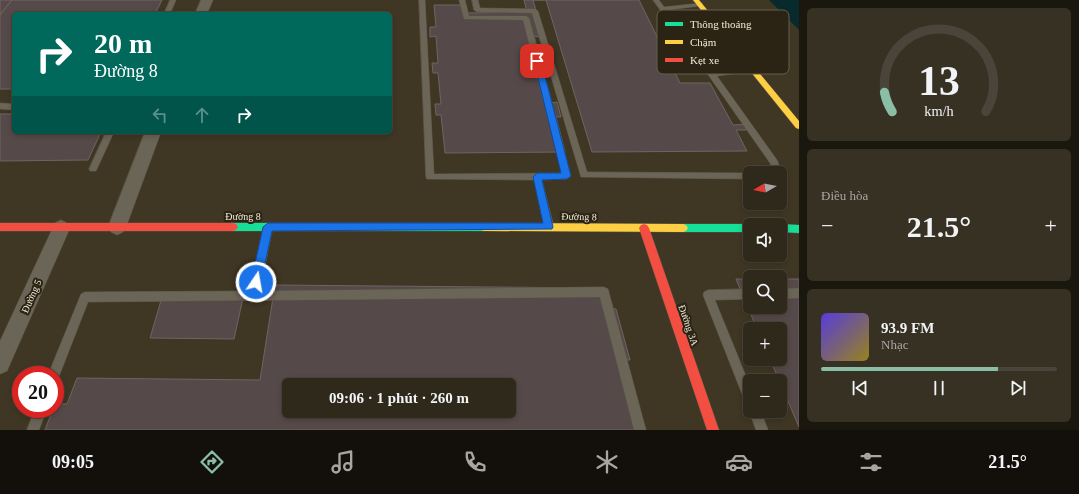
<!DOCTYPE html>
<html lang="vi">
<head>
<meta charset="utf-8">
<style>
	body { margin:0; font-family:"Times New Roman",serif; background:#373124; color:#f1f3f6; height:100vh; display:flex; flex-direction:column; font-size:15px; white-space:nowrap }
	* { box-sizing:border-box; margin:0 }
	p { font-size:13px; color:#a7a6a3 }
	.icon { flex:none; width:22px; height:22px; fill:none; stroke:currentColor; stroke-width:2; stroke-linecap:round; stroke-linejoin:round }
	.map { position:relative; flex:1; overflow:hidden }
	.sheet { display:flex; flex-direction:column; gap:8px; padding:8px; background:#1a170f; width:280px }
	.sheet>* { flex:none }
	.top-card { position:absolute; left:12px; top:12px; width:380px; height:122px; border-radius:6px; box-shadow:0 2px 6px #0003,0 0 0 1px #4a453a; background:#00695c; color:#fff; overflow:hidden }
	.needle { width:26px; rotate:261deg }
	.controls { position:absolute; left:743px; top:166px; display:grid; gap:8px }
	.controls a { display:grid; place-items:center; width:44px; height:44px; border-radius:6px; background:#2f291b; box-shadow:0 2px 6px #0003,0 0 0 1px #4a453a; font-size:20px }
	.speed { position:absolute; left:12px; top:366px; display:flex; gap:8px; font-size:20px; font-weight:700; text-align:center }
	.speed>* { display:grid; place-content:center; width:52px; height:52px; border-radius:50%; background:#2f291b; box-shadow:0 2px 6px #0003,0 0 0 1px #4a453a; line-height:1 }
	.speed .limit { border:6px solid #d22; background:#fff; color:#111 }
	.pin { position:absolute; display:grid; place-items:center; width:34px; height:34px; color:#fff; margin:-17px; border-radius:8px; box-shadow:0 2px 6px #0006 }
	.me { position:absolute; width:44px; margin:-22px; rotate:12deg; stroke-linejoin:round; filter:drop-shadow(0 0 3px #0008) }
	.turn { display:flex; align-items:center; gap:14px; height:84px; padding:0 16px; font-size:18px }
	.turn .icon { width:52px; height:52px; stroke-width:2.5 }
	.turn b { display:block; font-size:28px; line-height:34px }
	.lanes { display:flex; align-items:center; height:38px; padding:0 16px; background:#0003; justify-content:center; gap:20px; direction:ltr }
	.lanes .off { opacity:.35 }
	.big { font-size:30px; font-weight:700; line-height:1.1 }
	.sheet .tile { flex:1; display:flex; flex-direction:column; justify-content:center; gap:6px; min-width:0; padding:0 14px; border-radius:6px; background:#373124 }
	.sheet .dial { align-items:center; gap:0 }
	.dial svg { height:104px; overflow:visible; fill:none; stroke:#4a453a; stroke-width:7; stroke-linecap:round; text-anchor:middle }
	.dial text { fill:#f1f3f6; stroke:none }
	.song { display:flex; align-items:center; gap:12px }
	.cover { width:48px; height:48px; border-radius:6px; background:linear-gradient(135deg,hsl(250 70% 55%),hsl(50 70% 35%)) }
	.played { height:4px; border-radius:2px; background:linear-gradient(90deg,#8abfa5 75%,#4a453a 75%) }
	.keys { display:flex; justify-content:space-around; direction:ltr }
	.heat { display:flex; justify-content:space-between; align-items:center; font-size:22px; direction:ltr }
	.trip { position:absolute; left:282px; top:378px; width:234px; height:40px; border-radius:6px; background:#2f291b; box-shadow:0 2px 6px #0003,0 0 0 1px #4a453a; font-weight:700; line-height:40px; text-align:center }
	.menu { display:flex; height:64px; justify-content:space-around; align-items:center; background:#13100b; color:#a7a6a3 }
	.menu .icon { width:28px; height:28px }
	.menu .selected { color:#8abfa5 }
	.menu b { font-size:18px; color:#f1f3f6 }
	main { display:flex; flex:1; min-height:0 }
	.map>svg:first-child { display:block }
	.water { fill:#092a2d }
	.building { fill:#56494a; stroke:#6e6562; fill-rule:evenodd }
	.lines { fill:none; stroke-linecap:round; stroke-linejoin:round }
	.lane-casing { stroke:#595343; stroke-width:1 }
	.street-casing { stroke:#595343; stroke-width:1 }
	.fast-casing { stroke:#595343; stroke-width:1 }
	.slow-casing { stroke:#595343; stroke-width:1 }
	.jam-casing { stroke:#595343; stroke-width:1 }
	.lane { fill:#6b6557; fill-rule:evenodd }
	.street { fill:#6b6557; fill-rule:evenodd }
	.fast { fill:#16e098; fill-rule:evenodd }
	.slow { fill:#ffcf43; fill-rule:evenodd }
	.jam { fill:#f24e42; fill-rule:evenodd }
	.route { fill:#1a73e8; stroke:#114b97 }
	.labels { text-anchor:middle; stroke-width:4; stroke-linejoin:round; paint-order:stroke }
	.street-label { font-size:10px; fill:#f2ead6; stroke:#2b2415 }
	.key { fill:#2b2415; stroke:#675f4f; stroke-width:1 }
	.key-label { font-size:11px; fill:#f2ead6 }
</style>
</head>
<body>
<main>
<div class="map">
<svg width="799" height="430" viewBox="0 0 799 430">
	<rect width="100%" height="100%" fill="#3f3724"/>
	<path class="water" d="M769 0H799V30Z"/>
	<g class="building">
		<path d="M0 0H12L0 15Z"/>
		<path d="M12 0H162L155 14H14V89H0V15Z"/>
		<path d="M524 0H639L680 83H710L733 125 750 124 754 130H736L747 151 592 152 546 0H533L537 14 533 13 539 37 534 36 541 63H546L549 74H544L552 103 557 102 561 117H556L565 152 445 153 441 115H436L435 104H441L438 73H433L432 63H438L436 36 430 37V27H436L434 5H466L467 13 527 12Z"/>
		<path d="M0 114H14V132H101L88 160 0 161Z"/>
		<path d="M736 279H750V307H780V279H799V427L770 359H780V329H757Z"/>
		<path d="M275 285 598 288 603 309H616L630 360H617L646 430H45L53 409H55V404H67L77 378 260 380ZM289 385H509V411H289Z"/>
		<path d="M162 297 243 298 234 339 150 338Z"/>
	</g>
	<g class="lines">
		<defs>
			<g id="lane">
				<path d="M170 0H176L170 14H164Z"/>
				<path d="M419 0H425L434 174 562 173 523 20 464 19 459 0H465L469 16H526L529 18 571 176 567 179 542 180 554 227 552 230 549 231 546 230 544 227 534 180 427 179 426 177Z"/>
				<path d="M472 0H478L480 8 535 9 538 11 587 172 750 173H751H750V179L581 177 532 13 477 12 474 10Z"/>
				<path d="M653 0H659L664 7 702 3 703 4 700 6 667 10 714 71 756 67V71H753L717 76 777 160 780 167 779 173H771L772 167 770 163 709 76Z"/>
				<path d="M0 103 14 104V110L0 109Z"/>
				<path d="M106 132H114L96 171H90L89 169Z"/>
				<path d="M268 223 271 224 273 227 260 291 604 287 608 289 646 430H634L600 297 88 302 58 379 55 380V375H48L81 294 85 292 250 291 263 227 265 224Z"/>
				<path d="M799 288V298L780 299V289Z"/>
				<path d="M750 289V299L715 300 750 386V406L746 404 703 295 704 292 708 290Z"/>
				<path d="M35 409H47L39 430H27Z"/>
				<path d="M750 409V411H761L768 430H756L749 411Z"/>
			</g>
			<g id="street">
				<path d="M201 0H213L207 14H195Z"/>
				<path d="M145 132H161L126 227 123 232 117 235 111 232 108 227Z"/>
				<path d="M61 220 67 223 70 228 7 371 0 374V341L55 223Z"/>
			</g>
			<g id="fast">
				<path d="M233 223H484L487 224 489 227 487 230 484 231H233L230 230 228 227 230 224Z"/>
				<path d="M683 224H750L753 225H750V232H683L680 231 678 228 680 225Z"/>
				<path d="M780 224 799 225V233L780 232V225H777Z"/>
			</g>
			<g id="slow">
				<path d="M693 0H699L799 121V129L796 128Z"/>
				<path d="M484 223 683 224 686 225 688 228 686 231 683 232 484 231 481 230 479 227 481 224Z"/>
			</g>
			<g id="jam">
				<path d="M0 223H233L236 224 238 227 236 230 233 231H0Z"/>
				<path d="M644 224 647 225 649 228 719 430H707L639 228 641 225Z"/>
			</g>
		</defs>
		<use href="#lane" class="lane-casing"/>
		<use href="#street" class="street-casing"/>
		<use href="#fast" class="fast-casing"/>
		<use href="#slow" class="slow-casing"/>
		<use href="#jam" class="jam-casing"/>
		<use href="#lane" class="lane"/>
		<use href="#street" class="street"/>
		<use href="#fast" class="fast"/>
		<use href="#slow" class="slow"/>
		<use href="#jam" class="jam"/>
	</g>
	<path class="route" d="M537 58 541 61 571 176 567 179 542 180 553 227 552 229 272 231 261 282 260 285H253L251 282 263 227 268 223H543L533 177 537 173H561L534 61Z"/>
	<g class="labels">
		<g class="street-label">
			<text x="243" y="220">Đường 8</text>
			<text transform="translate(579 216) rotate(1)" y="4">Đường 8</text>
			<text transform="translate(31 296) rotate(-66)" y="4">Đường 5</text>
			<text transform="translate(689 325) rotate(71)" y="4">Đường 3A</text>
		</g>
	</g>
	<rect x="657" y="10" width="132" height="64" rx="6" class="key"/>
	<rect x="665" y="22" width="18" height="4" fill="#16e098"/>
	<rect x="665" y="40" width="18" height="4" fill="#ffcf43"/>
	<rect x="665" y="58" width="18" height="4" fill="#f24e42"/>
	<g class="key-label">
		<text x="690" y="28">Thông thoáng</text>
		<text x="690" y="46">Chậm</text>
		<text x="690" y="64">Kẹt xe</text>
	</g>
</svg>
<div class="controls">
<a><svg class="needle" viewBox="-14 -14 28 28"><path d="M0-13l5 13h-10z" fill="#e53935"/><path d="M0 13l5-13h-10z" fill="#a7a6a3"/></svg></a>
<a><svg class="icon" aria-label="sound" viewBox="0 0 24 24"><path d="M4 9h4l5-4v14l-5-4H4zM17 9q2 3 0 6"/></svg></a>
<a><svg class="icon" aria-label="search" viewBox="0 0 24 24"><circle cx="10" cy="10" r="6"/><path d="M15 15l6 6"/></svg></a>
<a>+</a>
<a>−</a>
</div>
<div class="speed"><div class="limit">20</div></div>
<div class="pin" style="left:537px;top:61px;background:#d93025"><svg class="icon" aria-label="arrive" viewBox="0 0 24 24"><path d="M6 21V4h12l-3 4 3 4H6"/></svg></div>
<svg class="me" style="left:256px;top:282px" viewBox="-20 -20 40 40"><circle r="17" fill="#1a73e8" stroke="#fff" stroke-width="3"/><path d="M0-11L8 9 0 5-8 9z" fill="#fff"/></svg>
<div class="trip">09:06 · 1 phút · 260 m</div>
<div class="top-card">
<div class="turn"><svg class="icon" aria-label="right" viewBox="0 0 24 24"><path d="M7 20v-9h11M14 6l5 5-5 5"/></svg><div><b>20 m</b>Đường 8</div></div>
<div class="lanes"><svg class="icon off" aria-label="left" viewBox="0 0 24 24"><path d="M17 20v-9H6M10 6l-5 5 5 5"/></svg><svg class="icon off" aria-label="ahead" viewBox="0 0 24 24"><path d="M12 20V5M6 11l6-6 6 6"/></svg><svg class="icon" aria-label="right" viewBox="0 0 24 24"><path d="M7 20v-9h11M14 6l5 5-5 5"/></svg></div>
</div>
</div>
<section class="sheet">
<div class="tile dial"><svg viewBox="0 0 100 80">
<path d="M14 69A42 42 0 1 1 86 69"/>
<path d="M14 69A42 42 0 0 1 8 54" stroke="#8abfa5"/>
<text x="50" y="56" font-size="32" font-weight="700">13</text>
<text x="50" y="72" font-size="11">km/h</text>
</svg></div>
<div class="tile"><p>Điều hòa</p>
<div class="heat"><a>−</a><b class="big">21.5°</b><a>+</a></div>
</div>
<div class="tile">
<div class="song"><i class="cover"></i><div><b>93.9 FM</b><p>Nhạc</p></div></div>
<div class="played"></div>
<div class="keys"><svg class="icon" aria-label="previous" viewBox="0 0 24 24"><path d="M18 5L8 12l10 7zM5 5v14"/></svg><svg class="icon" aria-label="pause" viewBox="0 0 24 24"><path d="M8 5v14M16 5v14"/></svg><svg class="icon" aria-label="next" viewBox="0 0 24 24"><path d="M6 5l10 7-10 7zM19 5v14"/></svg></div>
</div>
</section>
</main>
<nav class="menu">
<b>09:05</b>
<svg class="icon selected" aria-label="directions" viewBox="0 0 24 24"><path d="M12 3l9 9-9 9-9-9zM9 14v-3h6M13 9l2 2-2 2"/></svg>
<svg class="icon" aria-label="music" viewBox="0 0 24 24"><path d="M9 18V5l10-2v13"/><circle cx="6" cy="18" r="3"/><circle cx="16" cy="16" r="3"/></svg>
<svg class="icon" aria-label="phone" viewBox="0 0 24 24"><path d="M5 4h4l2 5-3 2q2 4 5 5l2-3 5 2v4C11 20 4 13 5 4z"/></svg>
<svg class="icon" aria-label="climate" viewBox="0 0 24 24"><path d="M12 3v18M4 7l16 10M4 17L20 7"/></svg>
<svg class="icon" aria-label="car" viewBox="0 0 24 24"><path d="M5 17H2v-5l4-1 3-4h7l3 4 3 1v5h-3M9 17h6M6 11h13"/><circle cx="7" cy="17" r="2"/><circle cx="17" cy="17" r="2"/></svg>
<svg class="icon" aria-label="filters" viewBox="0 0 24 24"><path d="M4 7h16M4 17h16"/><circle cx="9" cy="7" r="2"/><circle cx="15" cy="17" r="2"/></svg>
<b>21.5°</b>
</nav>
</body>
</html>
